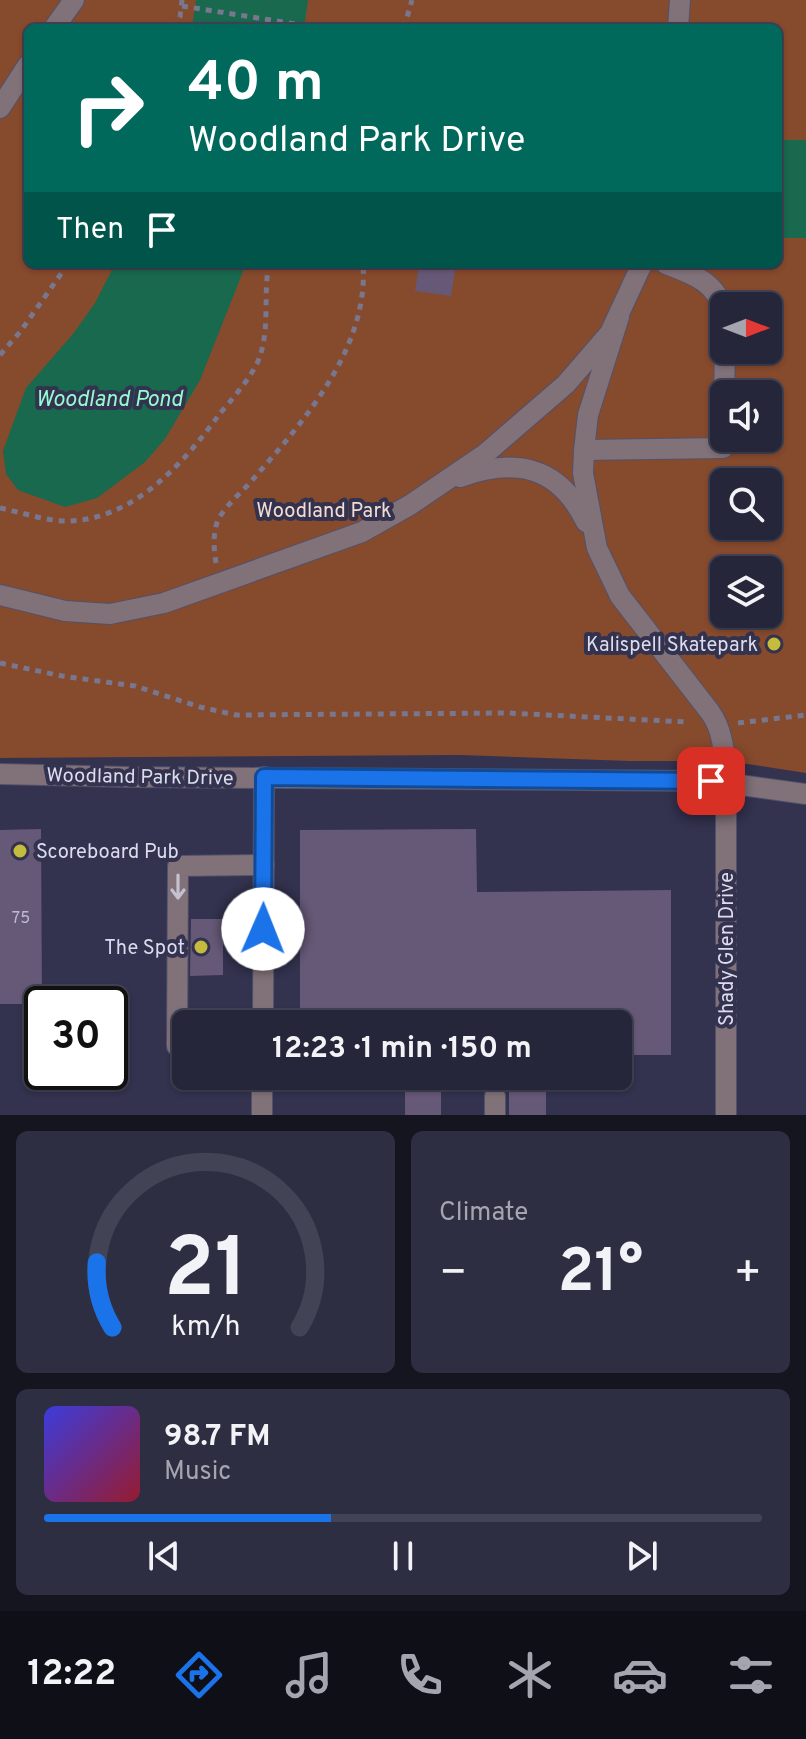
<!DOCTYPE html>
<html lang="en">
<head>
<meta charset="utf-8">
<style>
	body { margin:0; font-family:Overpass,sans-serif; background:#2e2e42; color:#f1f3f6; height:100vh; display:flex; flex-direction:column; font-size:30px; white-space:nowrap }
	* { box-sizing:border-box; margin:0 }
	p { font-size:26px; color:#a4a5af }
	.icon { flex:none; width:44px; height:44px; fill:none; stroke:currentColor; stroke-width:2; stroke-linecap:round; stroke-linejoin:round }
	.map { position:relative; height:1115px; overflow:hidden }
	.side { display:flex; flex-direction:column; gap:16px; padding:16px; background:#151520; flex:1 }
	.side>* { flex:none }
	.guide { position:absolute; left:24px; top:24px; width:758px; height:244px; border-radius:12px; box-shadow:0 2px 6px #0004,0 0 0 2px #424355; background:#00695c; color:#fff; overflow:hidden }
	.needle { width:52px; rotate:90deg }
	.fabs { position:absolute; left:710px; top:292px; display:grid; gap:16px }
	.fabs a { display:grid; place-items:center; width:72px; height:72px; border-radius:12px; background:#26263b; box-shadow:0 2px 6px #0004,0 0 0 2px #424355; font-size:40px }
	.speed { position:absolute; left:24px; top:986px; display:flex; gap:16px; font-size:40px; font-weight:700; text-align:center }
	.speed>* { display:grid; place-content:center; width:104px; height:104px; border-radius:50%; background:#26263b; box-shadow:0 2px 6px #0004,0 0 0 2px #424355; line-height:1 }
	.speed .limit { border:4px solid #111; border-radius:12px; background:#fff; color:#111 }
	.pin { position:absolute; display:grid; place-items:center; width:68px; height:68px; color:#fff; margin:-34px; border-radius:16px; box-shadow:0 4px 12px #0006 }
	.me { position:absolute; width:88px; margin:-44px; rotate:1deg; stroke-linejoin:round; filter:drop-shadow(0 0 6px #0008) }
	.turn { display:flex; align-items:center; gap:28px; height:168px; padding:0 32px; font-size:36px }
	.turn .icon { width:104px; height:104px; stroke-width:2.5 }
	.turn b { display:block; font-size:56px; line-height:68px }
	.then { display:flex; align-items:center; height:76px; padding:0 32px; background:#0003; gap:16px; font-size:30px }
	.big { font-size:60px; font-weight:700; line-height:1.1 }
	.side .tile { flex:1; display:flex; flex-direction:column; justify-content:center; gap:12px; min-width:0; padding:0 28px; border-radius:12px; background:#2e2e42 }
	.side .dial { align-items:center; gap:0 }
	.dial svg { height:208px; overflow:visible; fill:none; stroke:#424355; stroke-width:7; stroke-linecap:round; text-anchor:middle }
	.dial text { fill:#f1f3f6; stroke:none }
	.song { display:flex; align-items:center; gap:24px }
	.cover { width:96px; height:96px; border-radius:12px; background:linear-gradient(135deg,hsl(240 70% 55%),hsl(350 70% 35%)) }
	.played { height:8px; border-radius:4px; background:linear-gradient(90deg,#1a73e8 40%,#424355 40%) }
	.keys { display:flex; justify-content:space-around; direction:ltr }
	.heat { display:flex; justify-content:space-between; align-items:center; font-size:44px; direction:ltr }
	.side .tiles { flex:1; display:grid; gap:16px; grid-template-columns:1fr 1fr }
	.tile:last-child { grid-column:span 2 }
	.trip { position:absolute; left:172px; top:1010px; width:460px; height:80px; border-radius:12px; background:#26263b; box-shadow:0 2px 6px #0004,0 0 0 2px #424355; font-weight:700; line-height:80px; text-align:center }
	.dock { display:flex; height:128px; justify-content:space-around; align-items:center; background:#0f0f18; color:#a4a5af }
	.dock .icon { width:56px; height:56px }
	.dock .on { color:#1a73e8 }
	.dock b { font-size:36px; color:#f1f3f6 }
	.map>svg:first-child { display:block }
	.green { fill:#864a2d; fill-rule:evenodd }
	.water { fill:#18694e }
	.building { fill:#665877 }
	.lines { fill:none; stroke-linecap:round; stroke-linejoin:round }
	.minor-casing { stroke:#51516c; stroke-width:22 }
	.path { stroke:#78778f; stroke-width:5; stroke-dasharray:6 6; stroke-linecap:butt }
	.minor { stroke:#817179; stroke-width:20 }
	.oneway { stroke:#c5c1d1 }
	.route-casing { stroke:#114b97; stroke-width:20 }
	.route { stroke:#1a73e8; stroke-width:14 }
	.poi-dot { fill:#c5bc3d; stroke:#33324f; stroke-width:3 }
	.labels { text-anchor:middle; stroke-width:8; stroke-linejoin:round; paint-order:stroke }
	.number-label { font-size:16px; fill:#bebbd0 }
	.park-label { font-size:20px; fill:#f3ddd3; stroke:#33324f }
	.poi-label { font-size:20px; fill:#dcdcee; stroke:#33324f; text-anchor:end }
	.street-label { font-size:20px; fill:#dcdcee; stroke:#33324f }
	.water-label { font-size:22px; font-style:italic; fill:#95fad0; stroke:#33324f }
</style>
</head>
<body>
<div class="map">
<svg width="806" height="1115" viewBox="0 0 806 1115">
	<rect width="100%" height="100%" fill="#33324f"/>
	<path class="green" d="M0 0H806V773L728 761H630L460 755 0 758ZM28 28H778V264H28ZM724 306H768V350H724ZM724 394H768V438H724ZM724 482H768V526H724ZM724 570H768V614H724Z"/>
	<g class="water">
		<path d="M196 0H308L304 28H192Z"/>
		<rect x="778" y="140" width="28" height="98"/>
		<path d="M115 264H246L200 380 165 439 145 462 97 498 65 507 18 490 6 474 3 451 26 388 73 334 95 303Z"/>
	</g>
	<g class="building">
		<path d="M419 264H456L451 296 415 291Z"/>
		<path d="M41 829 42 1004H0V830Z"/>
		<path d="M476 829 477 892 671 890V1055H634V1024H300V830Z"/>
		<path d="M191 919H223V975L190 976Z"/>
		<rect x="405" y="1086" width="36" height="29"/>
		<path d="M546 1088V1115H509V1089Z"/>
	</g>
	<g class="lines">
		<defs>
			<g id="minor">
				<path d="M54 28 74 0"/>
				<path d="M678 28 680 0"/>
				<path d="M0 108 28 65"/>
				<path d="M666 264C693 274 718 283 724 313"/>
				<path d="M619 317 588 415 584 450 583 473 597 548 620 596 710 712C725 733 724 757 726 782V1115"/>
				<path d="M724 394 725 350"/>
				<path d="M584 450 723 448 724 414"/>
				<path d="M460 477C516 457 559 466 586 522"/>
				<path d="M0 595 65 611 110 614 164 603 362 532 410 505 485 454 566 384 610 333 642 264"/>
				<path d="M0 774 128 777 711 781 806 794"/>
				<path d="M263 1024 264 777"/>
				<path d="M186 1046H177L178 866 264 865"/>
				<path d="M495 1096V1115"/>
				<path d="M262 1115V1076"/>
			</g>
		</defs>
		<use href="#minor" class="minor-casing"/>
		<g class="path">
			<path d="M182 6 321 28"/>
			<path d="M174 28 180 17 182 0"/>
			<path d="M404 28 412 0"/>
			<path d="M0 355 20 332 68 264"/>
			<path d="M0 508C21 512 45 521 66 521 132 521 183 464 218 416 231 400 254 375 260 356 270 326 263 294 269 264"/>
			<path d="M216 563C214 551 213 538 216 526 220 509 243 492 254 478 305 420 369 347 363 264"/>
			<path d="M0 663 62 676 135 686 200 707 236 715 508 713 688 722"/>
			<path d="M738 723 806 715"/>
		</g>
		<use href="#minor" class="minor"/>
	</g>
	<defs><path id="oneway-shaft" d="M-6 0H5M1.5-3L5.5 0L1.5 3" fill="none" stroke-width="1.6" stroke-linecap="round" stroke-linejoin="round" transform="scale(2)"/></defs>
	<use class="oneway" href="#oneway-shaft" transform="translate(178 887) rotate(90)"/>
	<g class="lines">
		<defs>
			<path id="route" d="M263 929 264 777 711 781"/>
		</defs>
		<use href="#route" class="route-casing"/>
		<use href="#route" class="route"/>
	</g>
	<g class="poi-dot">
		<circle cx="774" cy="644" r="8"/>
		<circle cx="20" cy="851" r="8"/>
		<circle cx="201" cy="947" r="8"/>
	</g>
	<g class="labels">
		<g class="number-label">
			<text x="21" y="923">75</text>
		</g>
		<g class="park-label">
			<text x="324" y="517">Woodland Park</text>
		</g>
		<g class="poi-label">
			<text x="758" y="651">Kalispell Skatepark</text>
			<text x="36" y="858" text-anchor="start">Scoreboard Pub</text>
			<text x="185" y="954">The Spot</text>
		</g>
		<g class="street-label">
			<text transform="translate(140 776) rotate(1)" y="7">Woodland Park Drive</text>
			<text transform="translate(726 949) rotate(-90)" y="7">Shady Glen Drive</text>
		</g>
		<g class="water-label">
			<text x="109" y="406">Woodland Pond</text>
		</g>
	</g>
</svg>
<div class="fabs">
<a><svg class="needle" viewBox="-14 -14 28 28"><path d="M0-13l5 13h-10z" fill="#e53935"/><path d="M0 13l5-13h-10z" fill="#a4a5af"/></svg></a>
<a><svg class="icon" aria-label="sound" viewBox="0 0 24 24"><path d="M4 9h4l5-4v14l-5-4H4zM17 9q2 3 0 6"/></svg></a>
<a><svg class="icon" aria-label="search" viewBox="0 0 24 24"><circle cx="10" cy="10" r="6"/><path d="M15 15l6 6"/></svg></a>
<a><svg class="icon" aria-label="layers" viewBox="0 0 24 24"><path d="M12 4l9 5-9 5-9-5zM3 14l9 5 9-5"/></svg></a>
</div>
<div class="speed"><div class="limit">30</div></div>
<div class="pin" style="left:711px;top:781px;background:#d93025"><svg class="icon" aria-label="arrive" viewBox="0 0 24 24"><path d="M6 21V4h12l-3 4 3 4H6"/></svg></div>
<svg class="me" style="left:263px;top:929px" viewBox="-20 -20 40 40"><circle r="19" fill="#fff"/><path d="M0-13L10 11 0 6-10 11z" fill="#1a73e8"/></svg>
<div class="trip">12:23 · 1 min · 150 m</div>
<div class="guide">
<div class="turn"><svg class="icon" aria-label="right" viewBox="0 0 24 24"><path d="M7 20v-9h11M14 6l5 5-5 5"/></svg><div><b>40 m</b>Woodland Park Drive</div></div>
<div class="then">Then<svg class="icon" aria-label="arrive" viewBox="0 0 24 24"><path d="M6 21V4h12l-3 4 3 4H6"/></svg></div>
</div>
</div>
<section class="side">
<div class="tiles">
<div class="tile dial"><svg viewBox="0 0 100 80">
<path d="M14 69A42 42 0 1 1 86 69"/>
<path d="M14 69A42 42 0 0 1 8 44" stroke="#1a73e8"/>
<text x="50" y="56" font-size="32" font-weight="700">21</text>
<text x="50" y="72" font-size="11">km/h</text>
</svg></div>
<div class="tile"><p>Climate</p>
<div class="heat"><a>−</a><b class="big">21°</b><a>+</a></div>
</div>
<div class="tile">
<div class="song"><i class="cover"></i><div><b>98.7 FM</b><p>Music</p></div></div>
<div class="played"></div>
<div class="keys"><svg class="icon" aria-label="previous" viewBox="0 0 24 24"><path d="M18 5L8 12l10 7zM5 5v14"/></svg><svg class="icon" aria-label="pause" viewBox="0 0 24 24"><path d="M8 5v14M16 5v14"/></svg><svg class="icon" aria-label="next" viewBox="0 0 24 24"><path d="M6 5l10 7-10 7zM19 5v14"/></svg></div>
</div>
</div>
</section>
<nav class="dock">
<b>12:22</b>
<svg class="icon on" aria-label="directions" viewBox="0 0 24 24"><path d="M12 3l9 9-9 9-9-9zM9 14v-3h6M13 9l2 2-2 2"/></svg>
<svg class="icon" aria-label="music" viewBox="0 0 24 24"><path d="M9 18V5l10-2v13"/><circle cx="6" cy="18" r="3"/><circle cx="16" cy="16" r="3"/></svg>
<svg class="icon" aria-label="phone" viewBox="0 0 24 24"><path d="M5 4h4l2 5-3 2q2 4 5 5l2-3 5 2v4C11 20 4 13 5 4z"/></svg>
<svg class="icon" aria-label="climate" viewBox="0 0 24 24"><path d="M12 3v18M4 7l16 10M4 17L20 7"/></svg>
<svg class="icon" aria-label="car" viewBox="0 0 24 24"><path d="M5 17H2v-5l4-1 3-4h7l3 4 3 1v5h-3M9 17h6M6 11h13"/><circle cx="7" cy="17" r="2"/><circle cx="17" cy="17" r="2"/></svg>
<svg class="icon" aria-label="filters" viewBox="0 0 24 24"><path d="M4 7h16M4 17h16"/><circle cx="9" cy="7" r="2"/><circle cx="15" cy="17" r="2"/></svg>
</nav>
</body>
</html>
